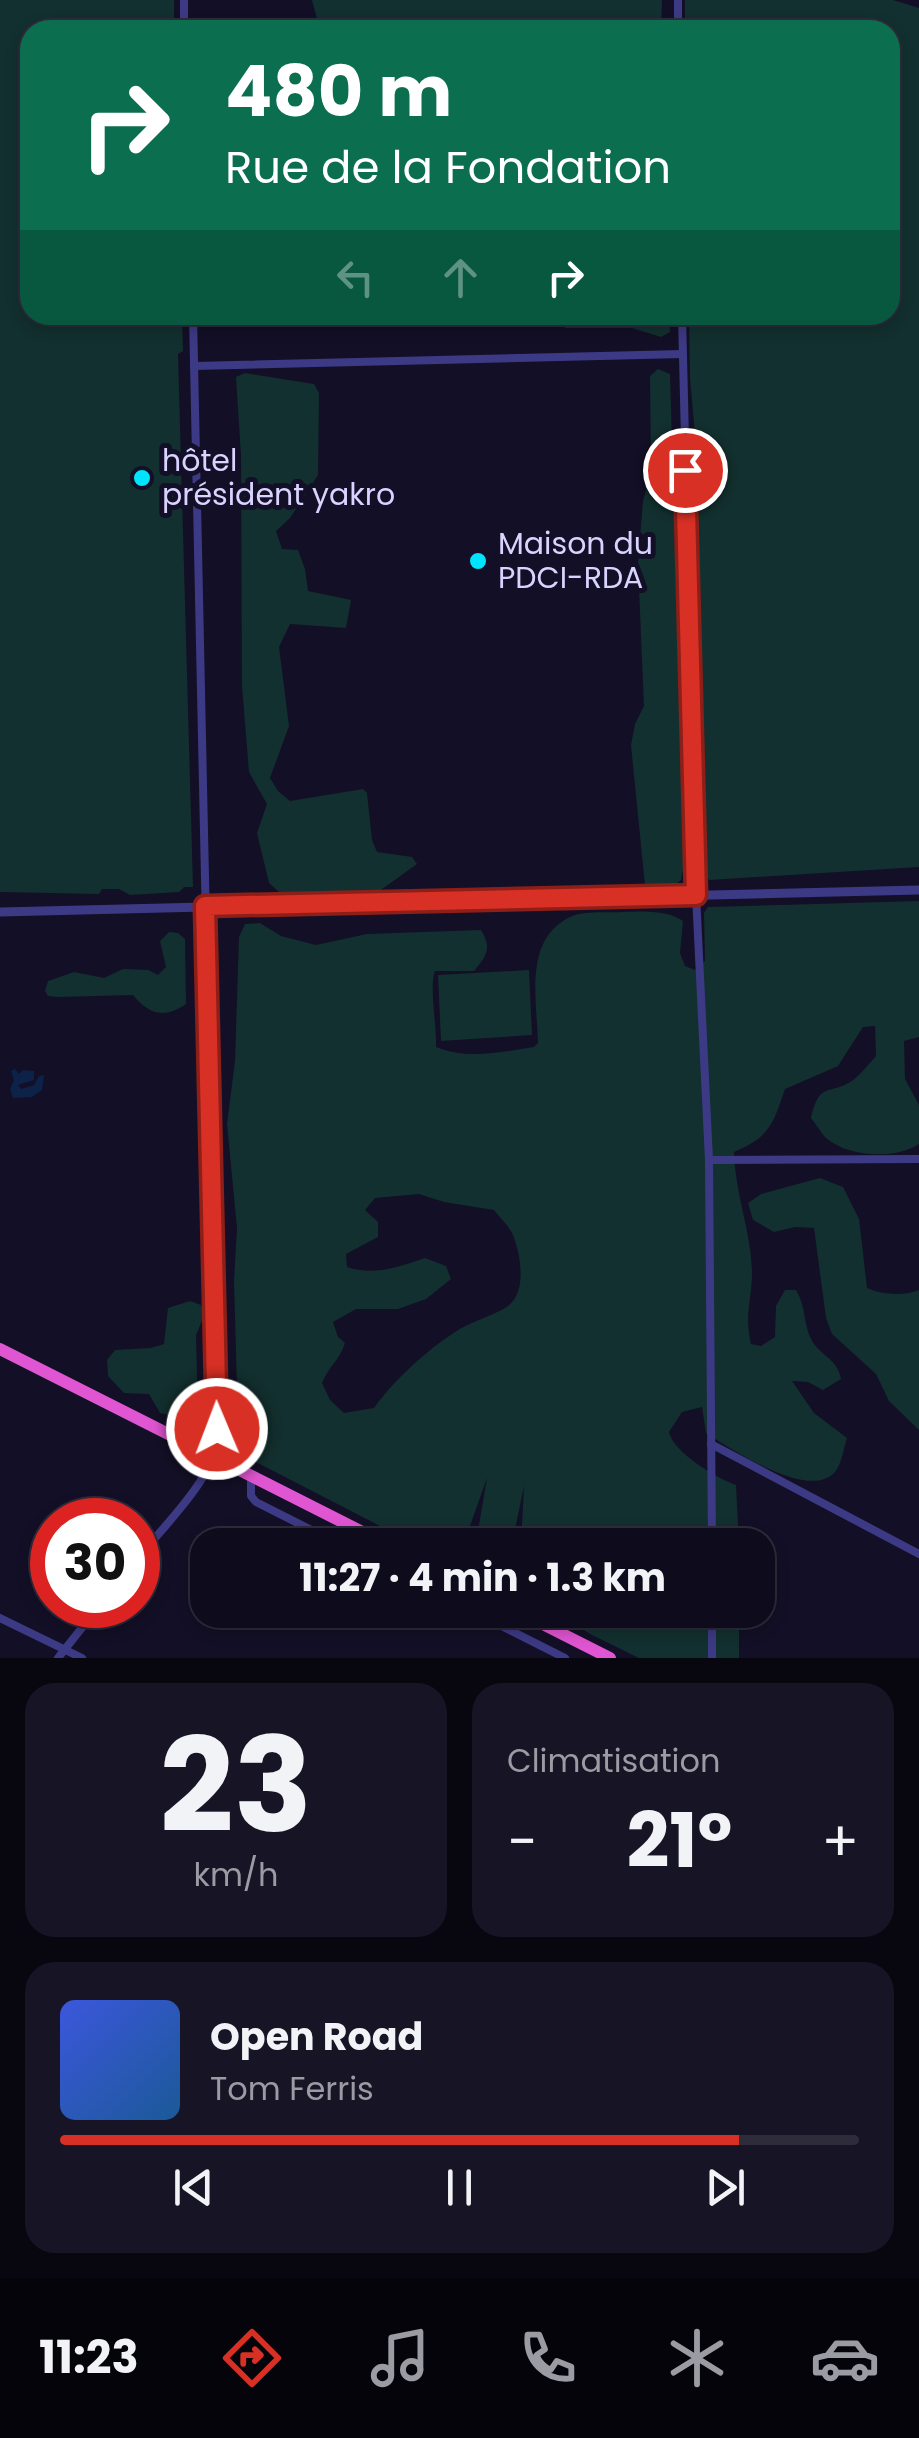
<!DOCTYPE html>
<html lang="fr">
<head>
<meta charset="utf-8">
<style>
	body { margin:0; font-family:Poppins,sans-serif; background:#171425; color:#f1f3f6; height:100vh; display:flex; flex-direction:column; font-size:38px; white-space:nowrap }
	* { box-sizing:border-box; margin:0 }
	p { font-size:32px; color:#9b9ba3 }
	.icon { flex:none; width:55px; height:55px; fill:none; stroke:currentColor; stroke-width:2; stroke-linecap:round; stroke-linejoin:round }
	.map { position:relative; height:1658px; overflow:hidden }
	.side { display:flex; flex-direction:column; gap:25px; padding:25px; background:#08060f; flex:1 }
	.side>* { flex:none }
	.banner { position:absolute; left:20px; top:20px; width:880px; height:305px; border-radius:30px; box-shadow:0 5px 15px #0003,0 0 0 2px #2e2b3b; background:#0b6e4f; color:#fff; overflow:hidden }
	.speed { position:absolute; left:30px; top:1498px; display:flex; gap:20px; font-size:50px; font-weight:700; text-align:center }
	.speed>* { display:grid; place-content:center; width:130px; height:130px; border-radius:50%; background:#0e0b1c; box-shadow:0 5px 15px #0003,0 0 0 2px #2e2b3b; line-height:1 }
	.speed .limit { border:15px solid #d22; background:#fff; color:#111 }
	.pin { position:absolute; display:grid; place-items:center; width:85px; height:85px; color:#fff; margin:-42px; border:5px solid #fff; border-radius:50%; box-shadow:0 2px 10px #0007 }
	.me { position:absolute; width:110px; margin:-55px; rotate:359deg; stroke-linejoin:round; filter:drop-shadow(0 0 8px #0008) }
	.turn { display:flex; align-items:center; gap:35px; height:210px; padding:0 40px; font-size:45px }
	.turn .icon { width:130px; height:130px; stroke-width:2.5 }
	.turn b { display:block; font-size:70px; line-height:85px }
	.lanes { display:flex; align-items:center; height:95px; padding:0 40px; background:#0003; justify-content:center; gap:50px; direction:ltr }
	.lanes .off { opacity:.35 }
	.big { font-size:75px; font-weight:700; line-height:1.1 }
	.side .widget { flex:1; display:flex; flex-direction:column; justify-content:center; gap:15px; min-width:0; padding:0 35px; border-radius:30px; background:#171425 }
	.side .dial { align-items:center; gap:0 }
	.dial b { font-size:130px; line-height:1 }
	.song { display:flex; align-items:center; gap:30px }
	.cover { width:120px; height:120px; border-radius:15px; background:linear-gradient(135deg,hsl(230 70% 55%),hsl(210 70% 35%)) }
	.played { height:10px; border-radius:5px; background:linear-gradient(90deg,#d93025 85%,#2e2b3b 85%) }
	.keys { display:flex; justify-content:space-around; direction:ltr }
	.heat { display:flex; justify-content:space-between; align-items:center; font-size:55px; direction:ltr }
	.side .tiles { flex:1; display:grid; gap:25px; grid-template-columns:1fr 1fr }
	.widget:last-child { grid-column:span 2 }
	.trip { position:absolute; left:190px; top:1528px; width:585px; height:100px; border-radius:30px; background:#0e0b1c; box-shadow:0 5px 15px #0003,0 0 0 2px #2e2b3b; font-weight:700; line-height:100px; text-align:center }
	.tabs { display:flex; height:160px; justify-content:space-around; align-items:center; background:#06040b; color:#9b9ba3 }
	.tabs .icon { width:70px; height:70px }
	.tabs .current { color:#d93025 }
	.tabs b { font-size:45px; color:#f1f3f6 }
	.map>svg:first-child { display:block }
	.green { fill:#12302f; fill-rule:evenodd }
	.water { fill:#0c2248 }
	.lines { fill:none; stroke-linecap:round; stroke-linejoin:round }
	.minor { stroke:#3d3a85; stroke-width:8 }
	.tertiary { stroke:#3d3a85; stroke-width:9 }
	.trunk { stroke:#e055d1; stroke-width:12 }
	.route-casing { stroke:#8d1f18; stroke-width:25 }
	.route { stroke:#d93025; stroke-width:18 }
	.poi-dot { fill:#00e5ff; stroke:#130f26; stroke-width:4 }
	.labels { text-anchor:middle; stroke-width:10; stroke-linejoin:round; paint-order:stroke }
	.poi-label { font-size:30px; fill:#d9d4ff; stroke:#130f26; text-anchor:start }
</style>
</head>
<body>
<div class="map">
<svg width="919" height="1658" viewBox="0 0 919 1658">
	<rect width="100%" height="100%" fill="#130f26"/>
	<g class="green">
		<path d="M0 0H174V30H30V315H182L183 351 178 354 193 887H184L179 892 130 895 119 889H102L99 894 0 892Z"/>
		<path d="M312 0H662L661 30H320Z"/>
		<path d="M685 0H893L919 8V867L709 880 703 869 696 446 690 378 689 315H890V30H685Z"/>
		<path d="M562 315H669L670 332 661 337 632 328H565Z"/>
		<path d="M658 369 670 374 684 864 681 880 672 887 645 885 631 745 635 724 644 706 638 564 643 501 651 472 650 376Z"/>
		<path d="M245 373 314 384 319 393 318 475 290 518 276 531 282 549 298 550 305 569 308 591 351 600 346 628 290 624 279 647 289 726 270 778 278 791 290 801 363 789 367 793 372 840 377 852 412 857 417 864 378 892 313 895 279 892 269 883 257 833 267 804 249 772 242 686 241 456 236 377Z"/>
		<path d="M919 901V1037L904 1041 905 1079 919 1105V1144C895 1160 848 1157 826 1138 821 1133 816 1124 811 1118 820 1081 827 1096 852 1081 860 1075 869 1064 876 1056L875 1026 863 1027 838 1066 785 1089C773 1124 770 1137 734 1152 735 1193 751 1231 752 1272 752 1301 744 1313 751 1344L761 1346 775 1337 776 1306 785 1290H796C806 1306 803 1323 811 1339 819 1355 838 1359 841 1379L823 1390 808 1382 792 1381 814 1413 847 1438C844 1447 842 1461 837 1469 815 1505 731 1449 706 1433L702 1407 682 1412 669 1432C673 1452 716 1478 736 1485L739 1545H521L524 1486 512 1544 477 1537 487 1478 470 1526 454 1544 417 1545 246 1457 234 1439 238 1423 234 1281 237 1228 227 1124 235 1061 239 937 245 924 260 923 281 936 316 945 367 934 481 930C492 948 487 956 474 971H435C429 986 437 1027 436 1047 468 1060 501 1052 534 1047L538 1043C537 1000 523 940 570 917 583 910 608 913 623 912 642 911 668 910 683 921L680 953 685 966 695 970 705 961 704 913 708 907ZM419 1194 444 1202 494 1210C500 1218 509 1226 513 1235 521 1256 528 1295 505 1308 489 1317 470 1322 455 1332 426 1351 395 1379 374 1408L344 1413 330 1400 322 1383C328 1367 340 1360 345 1343L338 1337 333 1322 356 1309H398L426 1299 451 1279 446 1266 425 1258C399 1267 373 1276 347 1267L346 1254 378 1237V1222L365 1210 375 1198Z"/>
		<path d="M169 932 178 933 185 939 186 1004C163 1020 148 1013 133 995L58 997 48 996 45 991 48 981 74 972 104 978 123 969 148 970 158 975 166 967 160 941Z"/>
		<path d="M529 970 532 1035 441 1041 438 975Z"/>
		<path d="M820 1178 843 1187 859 1219 867 1288C881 1295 905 1296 919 1290V1430L889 1401 876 1374 832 1334 826 1318 814 1228 795 1227 774 1232 753 1220 748 1203 761 1194Z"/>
		<path d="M190 1301 201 1305 204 1316 196 1335 198 1415 190 1419 160 1413 149 1394 124 1393 108 1376 107 1360 115 1350 151 1348 164 1344 168 1308Z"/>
		<path d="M551 1610H739V1658H639L592 1635Z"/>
	</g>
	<path class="water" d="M15 1069 19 1074 23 1070 34 1071V1080L18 1085 21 1089 34 1085 39 1076 44 1075 42 1090 32 1097 13 1098 10 1089 14 1080 11 1071Z"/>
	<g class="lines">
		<g class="minor">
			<path d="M184 0V30"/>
			<path d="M678 0V30"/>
			<path d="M682 315 696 895 709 1160 712 1545"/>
			<path d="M194 366 682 354"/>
			<path d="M709 1160 919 1159"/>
			<path d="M711 1444 919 1554"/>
			<path d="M251 1476V1496L256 1502 341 1545"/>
			<path d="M138 1558C163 1527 212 1480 217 1442L193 315"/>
			<path d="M470 1610 565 1658"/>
			<path d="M712 1610V1658"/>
			<path d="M0 1618 82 1658"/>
			<path d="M58 1658 100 1605"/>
		</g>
		<path class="tertiary" d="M0 912 919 890"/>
		<g class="trunk">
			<path d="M0 1349 388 1545"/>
			<path d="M515 1610 610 1658"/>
		</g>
	</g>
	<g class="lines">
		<defs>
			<path id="route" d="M217 1429 205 906 696 895 685 470"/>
		</defs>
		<use href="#route" class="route-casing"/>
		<use href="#route" class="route"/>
	</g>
	<g class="poi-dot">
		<circle cx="142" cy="478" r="10"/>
		<circle cx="478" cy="561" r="10"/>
	</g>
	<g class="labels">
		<g class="poi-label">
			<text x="162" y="471">hôtel<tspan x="162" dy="34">président yakro</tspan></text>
			<text x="498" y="554">Maison du<tspan x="498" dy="34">PDCI-RDA</tspan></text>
		</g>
	</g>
</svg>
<div class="speed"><div class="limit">30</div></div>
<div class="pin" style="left:685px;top:470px;background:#d93025"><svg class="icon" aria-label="arrive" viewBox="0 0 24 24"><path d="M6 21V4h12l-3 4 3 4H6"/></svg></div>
<svg class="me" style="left:217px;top:1429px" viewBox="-20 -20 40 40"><circle r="17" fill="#d93025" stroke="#fff" stroke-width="3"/><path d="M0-11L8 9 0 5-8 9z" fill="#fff"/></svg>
<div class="trip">11:27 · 4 min · 1.3 km</div>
<div class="banner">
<div class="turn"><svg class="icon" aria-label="right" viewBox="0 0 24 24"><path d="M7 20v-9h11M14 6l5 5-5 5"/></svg><div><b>480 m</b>Rue de la Fondation</div></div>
<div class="lanes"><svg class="icon off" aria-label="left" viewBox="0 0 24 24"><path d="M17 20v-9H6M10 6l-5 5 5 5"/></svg><svg class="icon off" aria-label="ahead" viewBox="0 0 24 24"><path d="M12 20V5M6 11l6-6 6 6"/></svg><svg class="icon" aria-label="right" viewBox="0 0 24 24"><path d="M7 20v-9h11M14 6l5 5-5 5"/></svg></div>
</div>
</div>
<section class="side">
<div class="tiles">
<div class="widget dial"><b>23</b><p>km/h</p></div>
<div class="widget"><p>Climatisation</p>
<div class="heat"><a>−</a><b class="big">21°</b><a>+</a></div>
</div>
<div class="widget">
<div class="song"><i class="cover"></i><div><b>Open Road</b><p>Tom Ferris</p></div></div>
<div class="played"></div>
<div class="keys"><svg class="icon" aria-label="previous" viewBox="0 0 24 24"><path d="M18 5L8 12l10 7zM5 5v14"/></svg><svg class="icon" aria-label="pause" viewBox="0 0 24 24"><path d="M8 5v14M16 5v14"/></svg><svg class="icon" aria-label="next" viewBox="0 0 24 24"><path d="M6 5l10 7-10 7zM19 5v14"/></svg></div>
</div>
</div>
</section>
<nav class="tabs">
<b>11:23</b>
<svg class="icon current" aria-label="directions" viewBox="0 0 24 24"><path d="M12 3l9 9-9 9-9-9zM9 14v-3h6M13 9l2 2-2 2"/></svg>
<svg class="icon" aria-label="music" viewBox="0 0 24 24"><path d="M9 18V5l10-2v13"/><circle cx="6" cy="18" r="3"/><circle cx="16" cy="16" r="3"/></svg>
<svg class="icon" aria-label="phone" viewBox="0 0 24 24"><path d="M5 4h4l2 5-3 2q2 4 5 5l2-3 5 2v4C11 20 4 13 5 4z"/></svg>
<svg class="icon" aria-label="climate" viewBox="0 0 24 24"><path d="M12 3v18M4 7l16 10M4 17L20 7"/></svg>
<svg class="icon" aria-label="car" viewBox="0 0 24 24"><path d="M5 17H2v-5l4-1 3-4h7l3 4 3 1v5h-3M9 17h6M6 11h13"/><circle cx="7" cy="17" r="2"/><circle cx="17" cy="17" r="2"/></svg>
</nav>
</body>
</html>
